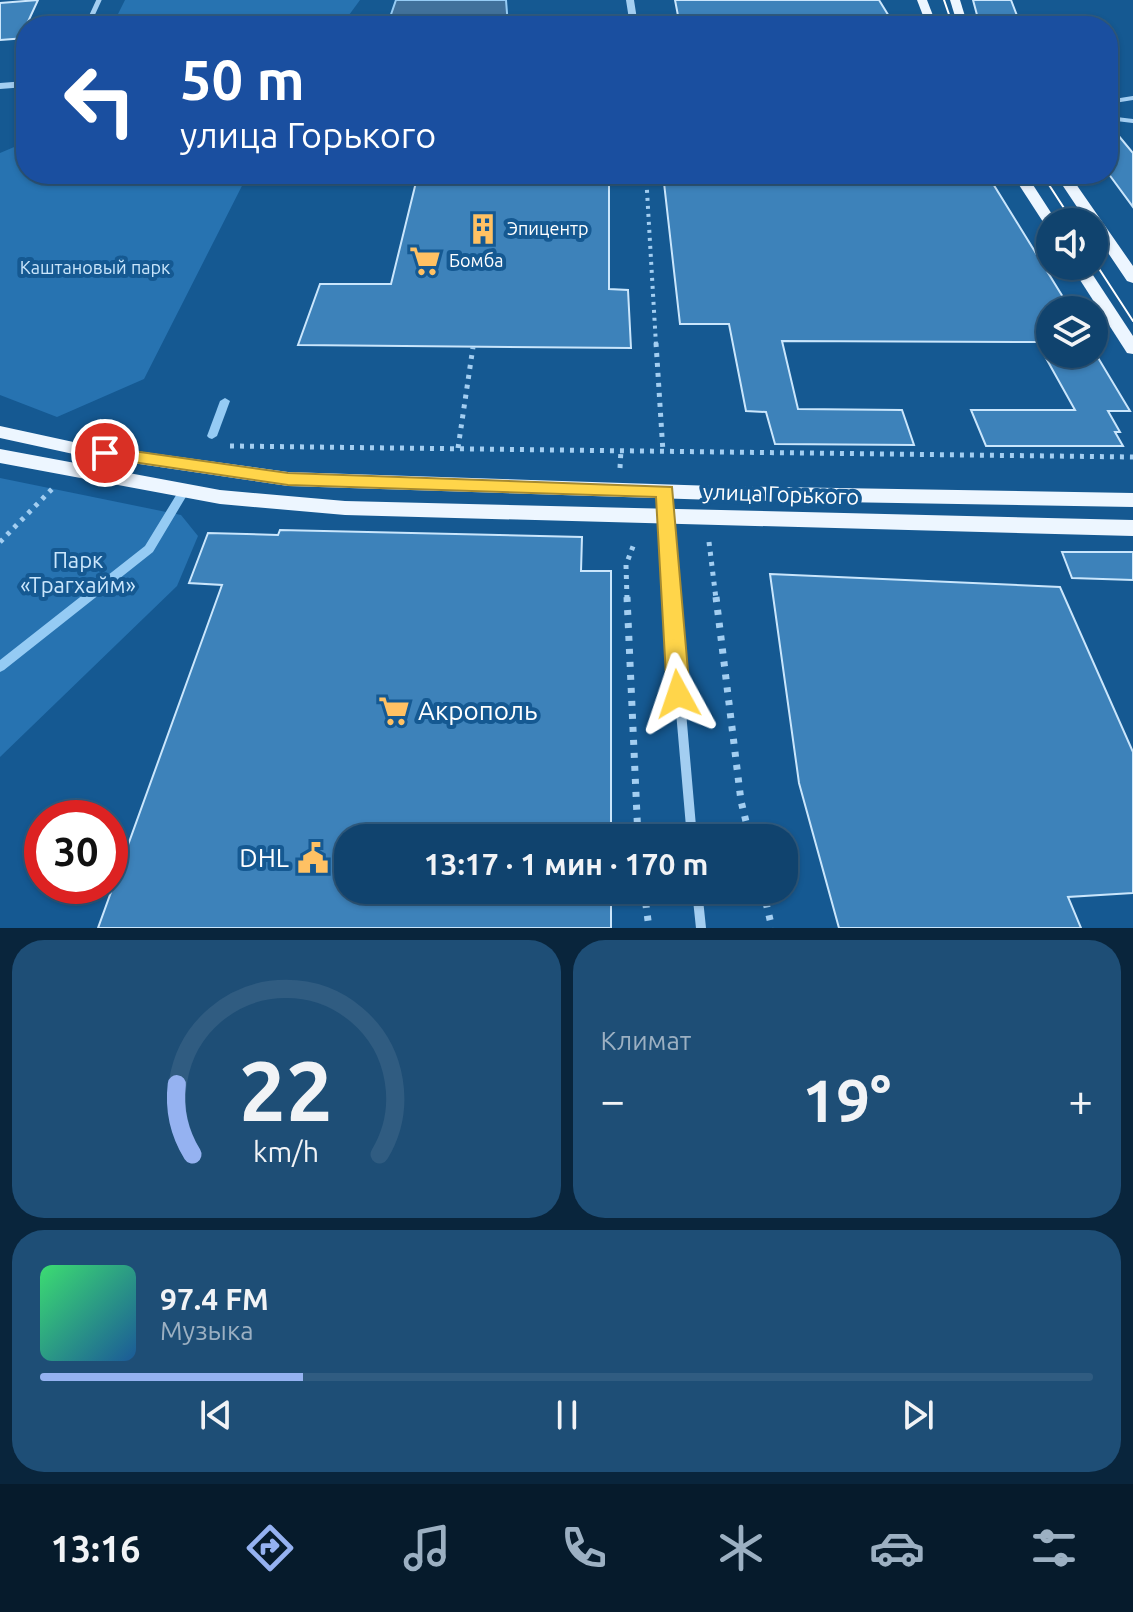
<!DOCTYPE html>
<html lang="ru">
<head>
<meta charset="utf-8">
<style>
	body { margin:0; font-family:Ubuntu,sans-serif; background:#1e4e76; color:#f1f3f6; height:100vh; display:flex; flex-direction:column; font-size:30px; white-space:nowrap }
	* { box-sizing:border-box; margin:0 }
	p { font-size:26px; color:#9cb0c2 }
	.icon { flex:none; width:44px; height:44px; fill:none; stroke:currentColor; stroke-width:2; stroke-linecap:round; stroke-linejoin:round }
	.map { position:relative; height:928px; overflow:hidden }
	.side { display:flex; flex-direction:column; gap:12px; padding:12px; background:#09253c; flex:1 }
	.side>* { flex:none }
	.top-card { position:absolute; left:16px; top:16px; width:1102px; height:168px; border-radius:32px; box-shadow:0 2px 6px #0004,0 0 0 2px #305c81; background:#1a4fa0; color:#fff; overflow:hidden }
	.controls { position:absolute; left:1036px; top:208px; display:grid; gap:16px }
	.controls a { display:grid; place-items:center; width:72px; height:72px; border-radius:50%; background:#10436e; box-shadow:0 2px 6px #0004,0 0 0 2px #305c81; font-size:40px }
	.speed { position:absolute; left:24px; top:800px; display:flex; gap:16px; font-size:40px; font-weight:700; text-align:center }
	.speed>* { display:grid; place-content:center; width:104px; height:104px; border-radius:50%; background:#10436e; box-shadow:0 2px 6px #0004,0 0 0 2px #305c81; line-height:1 }
	.speed .limit { border:12px solid #d22; background:#fff; color:#111 }
	.pin { position:absolute; display:grid; place-items:center; width:68px; height:68px; color:#fff; margin:-34px; border:4px solid #fff; border-radius:50%; box-shadow:0 2px 8px #0007 }
	.me { position:absolute; width:88px; margin:-44px; rotate:355deg; stroke-linejoin:round; filter:drop-shadow(0 0 6px #0008) }
	.turn { display:flex; align-items:center; gap:28px; height:168px; padding:0 32px; font-size:36px }
	.turn .icon { width:104px; height:104px; stroke-width:2.5 }
	.turn b { display:block; font-size:56px; line-height:68px }
	.big { font-size:60px; font-weight:700; line-height:1.1 }
	.side .card { flex:1; display:flex; flex-direction:column; justify-content:center; gap:12px; min-width:0; padding:0 28px; border-radius:32px; background:#1e4e76 }
	.side .dial { align-items:center; gap:0 }
	.dial svg { height:208px; overflow:visible; fill:none; stroke:#305c81; stroke-width:7; stroke-linecap:round; text-anchor:middle }
	.dial text { fill:#f1f3f6; stroke:none }
	.song { display:flex; align-items:center; gap:24px }
	.cover { width:96px; height:96px; border-radius:12px; background:linear-gradient(135deg,hsl(140 70% 55%),hsl(210 70% 35%)) }
	.played { height:8px; border-radius:4px; background:linear-gradient(90deg,#95b2f1 25%,#305c81 25%) }
	.keys { display:flex; justify-content:space-around; direction:ltr }
	.heat { display:flex; justify-content:space-between; align-items:center; font-size:44px; direction:ltr }
	.side .tiles { flex:1; display:grid; gap:12px; grid-template-columns:1fr 1fr }
	.card:last-child { grid-column:span 2 }
	.trip { position:absolute; left:334px; top:824px; width:464px; height:80px; border-radius:32px; background:#10436e; box-shadow:0 2px 6px #0004,0 0 0 2px #305c81; font-weight:700; line-height:80px; text-align:center }
	.tab-bar { display:flex; height:128px; justify-content:space-around; align-items:center; background:#061b2c; color:#9cb0c2 }
	.tab-bar .icon { width:56px; height:56px }
	.tab-bar .selected { color:#95b2f1 }
	.tab-bar b { font-size:36px; color:#f1f3f6 }
	.map>svg:first-child { display:block }
	.green { fill:#2773b1 }
	.water { fill:#41719b; stroke:#95cbf4; stroke-width:2 }
	.lines { fill:none; stroke-linecap:round; stroke-linejoin:round }
	.stream { fill:#95cbf4; fill-rule:evenodd }
	.building { fill:#3d82ba; stroke:#cae6fc; stroke-width:2 }
	.path-far2 { stroke:#a3cef1; stroke-width:4; stroke-dasharray:3 5; stroke-linecap:butt }
	.path-far1 { stroke:#a3cef1; stroke-width:5; stroke-dasharray:4 6; stroke-linecap:butt }
	.path { stroke:#a3cef1; stroke-width:7; stroke-dasharray:5 8; stroke-linecap:butt }
	.service { stroke:#a3cef1; stroke-width:4 }
	.minor-far2 { stroke:#a3cef1; stroke-width:5 }
	.minor-far1 { stroke:#a3cef1; stroke-width:8 }
	.minor { stroke:#a3cef1; stroke-width:10 }
	.tertiary { fill:#a3cef1; fill-rule:evenodd }
	.primary { fill:#edf6ff; fill-rule:evenodd }
	.tram { stroke:#fff; stroke-width:2 }
	.route { fill:#ffd54a; stroke:#a68a30; stroke-width:2 }
	.labels { text-anchor:middle; stroke-width:8; stroke-linejoin:round; paint-order:stroke }
	.far-poi-label { font-size:18px; fill:#fff; stroke:#155992; text-anchor:start }
	.far-park-label { font-size:18px; fill:#cae6fc; stroke:#155992 }
	.street-label { font-size:22px; fill:#fff; stroke:#155992 }
	.park-label { font-size:22px; fill:#cae6fc; stroke:#155992 }
	.near-poi-label { font-size:26px; fill:#fff; stroke:#155992; text-anchor:start }
</style>
</head>
<body>
<div class="map">
<svg width="1133" height="928" viewBox="0 0 1133 928">
	<rect width="100%" height="100%" fill="#155992"/>
	<g class="green">
		<path d="M125 0H360L341 26H112Z"/>
		<path d="M26 142V174H248L144 379 57 417 0 395V153Z"/>
		<path d="M0 478 181 515 198 536 177 586 0 757Z"/>
	</g>
	<path class="water" d="M396 0H506L508 26H387Z"/>
	<g class="lines">
		<g class="stream">
			<path d="M225 398 230 401 217 436 212 439 209 438 207 436 220 401Z"/>
			<path d="M182 491 187 495 153 552 4 670 0 672V660L145 546 178 492Z"/>
		</g>
	</g>
	<g class="building">
		<path d="M38 0 26 26V38L0 40V3Z"/>
		<path d="M675 0H879L895 26H680Z"/>
		<path d="M973 0H1011L1021 26H980Z"/>
		<path d="M1108 123 1133 153V207L1108 173Z"/>
		<path d="M418 174H609V289L628 290 631 348 298 345 320 284H391Z"/>
		<path d="M663 174H987L1071 310H1050V354H1094V351L1130 411H1108L1120 432H1115L1123 446H986L971 410H1075L1037 342 782 341 798 409 902 410 914 445 775 444 766 412 746 411 729 324H680Z"/>
		<path d="M280 530 582 537 581 571H611V838H348V890H611V928H98L222 585 189 583 208 533 278 535Z"/>
		<path d="M1062 552H1133V580L1072 578Z"/>
		<path d="M770 574 1060 587 1133 752V893L1068 897 1081 928H839L799 783Z"/>
	</g>
	<g class="lines">
		<path class="path-far2" d="M646 174 656 345"/>
		<g class="path-far1">
			<path d="M656 343 663 452"/>
			<path d="M99 421 118 430"/>
			<path d="M230 446 1133 457"/>
			<path d="M458 448 473 347"/>
			<path d="M620 468 621 449"/>
			<path d="M0 542 52 489"/>
			<path d="M709 542 716 599"/>
			<path d="M627 599 626 565 635 541"/>
		</g>
		<g class="path">
			<path d="M627 597 638 838"/>
			<path d="M716 597 741 801 750 838"/>
			<path d="M644 890 649 928"/>
			<path d="M763 890 772 928"/>
		</g>
		<g class="service">
			<path d="M1108 102 1133 98"/>
			<path d="M1108 106 1109 118"/>
			<path d="M1108 118 1133 121"/>
		</g>
		<path class="minor-far2" d="M87 26 99 0"/>
		<path class="minor-far1" d="M665 491 671 599"/>
		<g class="minor">
			<path d="M671 597 692 838"/>
			<path d="M697 890 701 928"/>
		</g>
		<g class="tertiary">
			<path d="M626 0H634L638 26H630Z"/>
			<path d="M26 81V87L0 89V83Z"/>
		</g>
		<g class="primary">
			<path d="M917 0H927L937 26H927Z"/>
			<path d="M950 0H960L968 26H958Z"/>
			<path d="M1012 174H1026L1057 222H1050V226L1045 225Z"/>
			<path d="M1055 174H1069L1133 266V283L1127 281 1094 232V222H1087Z"/>
			<path d="M1071 266H1087L1133 336V354L1127 353Z"/>
			<path d="M0 426 78 443 288 472 715 486 1133 493V507L715 500 288 486 78 455 0 438Z"/>
			<path d="M0 449 220 490 345 501 1133 520V536L345 515 220 504 0 463Z"/>
		</g>
		<g class="tram">
			<path d="M944 0 953 26"/>
			<path d="M1042 174 1073 222"/>
			<path d="M1094 261 1133 321"/>
		</g>
	</g>
	<path class="route" d="M105 447 288 473 672 487 690 694 686 700 678 703 670 700 667 694 656 497 288 485 99 457 96 453Z"/>
	<defs>
		<symbol id="building-bare" viewBox="-9 -9 18 18"><path d="M-4-6H4V6H1V3H-1V6H-4ZM-2.5-4.3h1.7v1.8h-1.7ZM.8-4.3h1.7v1.8H.8ZM-2.5-1h1.7V.8h-1.7ZM.8-1h1.7V.8H.8Z" fill="#ffc163" stroke="#155992" stroke-width="2.5" paint-order="stroke"/></symbol>
		<symbol id="supermarket-bare" viewBox="-9 -9 18 18"><path d="M-6-5.5h2.5l.6 2H6L4.5 2H-2.5L-4.4-4H-6ZM-1.5 3.2a1.3 1.3 0 1 0 .1 0ZM3 3.2a1.3 1.3 0 1 0 .1 0Z" fill="#ffc163" stroke="#155992" stroke-width="2.5" paint-order="stroke"/></symbol>
		<symbol id="civic-bare" viewBox="-9 -9 18 18"><path d="M-.6-6.5H3V-4.5H.6V-3L4-1V1h2V6H-6V1h2V-1L-.6-3ZM-1.2 2.5V6h2.4V2.5Z" fill="#ffc163" stroke="#155992" stroke-width="2.5" paint-order="stroke"/></symbol>
	</defs>
	<g fill-rule="evenodd">
		<use href="#building-bare" x="461" y="207" width="44" height="44"/>
		<use href="#supermarket-bare" x="403" y="239" width="44" height="44"/>
		<use href="#supermarket-bare" x="372" y="689" width="44" height="44"/>
		<use href="#civic-bare" x="291" y="836" width="44" height="44"/>
	</g>
	<g class="labels">
		<g class="far-poi-label">
			<text x="507" y="235">Эпицентр</text>
			<text x="449" y="267">Бомба</text>
		</g>
		<g class="far-park-label">
			<text x="95" y="274">Каштановый парк</text>
		</g>
		<g class="street-label">
			<text transform="translate(781 494) rotate(2)" y="8">улица Горького</text>
		</g>
		<g class="park-label">
			<text x="78" y="568">Парк<tspan x="78" dy="25">«Трагхайм»</tspan></text>
		</g>
		<g class="near-poi-label">
			<text x="418" y="720">Акрополь</text>
			<text x="289" y="867" text-anchor="end">DHL</text>
		</g>
	</g>
</svg>
<div class="controls">
<a><svg class="icon" aria-label="sound" viewBox="0 0 24 24"><path d="M4 9h4l5-4v14l-5-4H4zM17 9q2 3 0 6"/></svg></a>
<a><svg class="icon" aria-label="layers" viewBox="0 0 24 24"><path d="M12 4l9 5-9 5-9-5zM3 14l9 5 9-5"/></svg></a>
</div>
<div class="speed"><div class="limit">30</div></div>
<div class="pin" style="left:105px;top:453px;background:#d93025"><svg class="icon" aria-label="arrive" viewBox="0 0 24 24"><path d="M6 21V4h12l-3 4 3 4H6"/></svg></div>
<svg class="me" style="left:678px;top:694px" viewBox="-20 -20 40 40"><path d="M0-17L14 15 0 8-14 15z" fill="#ffd54a" stroke="#fff" stroke-width="4"/></svg>
<div class="trip">13:17 · 1 мин · 170 m</div>
<div class="top-card">
<div class="turn"><svg class="icon" aria-label="left" viewBox="0 0 24 24"><path d="M17 20v-9H6M10 6l-5 5 5 5"/></svg><div><b>50 m</b>улица Горького</div></div>
</div>
</div>
<section class="side">
<div class="tiles">
<div class="card dial"><svg viewBox="0 0 100 80">
<path d="M14 69A42 42 0 1 1 86 69"/>
<path d="M14 69A42 42 0 0 1 8 42" stroke="#95b2f1"/>
<text x="50" y="56" font-size="32" font-weight="700">22</text>
<text x="50" y="72" font-size="11">km/h</text>
</svg></div>
<div class="card"><p>Климат</p>
<div class="heat"><a>−</a><b class="big">19°</b><a>+</a></div>
</div>
<div class="card">
<div class="song"><i class="cover"></i><div><b>97.4 FM</b><p>Музыка</p></div></div>
<div class="played"></div>
<div class="keys"><svg class="icon" aria-label="previous" viewBox="0 0 24 24"><path d="M18 5L8 12l10 7zM5 5v14"/></svg><svg class="icon" aria-label="pause" viewBox="0 0 24 24"><path d="M8 5v14M16 5v14"/></svg><svg class="icon" aria-label="next" viewBox="0 0 24 24"><path d="M6 5l10 7-10 7zM19 5v14"/></svg></div>
</div>
</div>
</section>
<nav class="tab-bar">
<b>13:16</b>
<svg class="icon selected" aria-label="directions" viewBox="0 0 24 24"><path d="M12 3l9 9-9 9-9-9zM9 14v-3h6M13 9l2 2-2 2"/></svg>
<svg class="icon" aria-label="music" viewBox="0 0 24 24"><path d="M9 18V5l10-2v13"/><circle cx="6" cy="18" r="3"/><circle cx="16" cy="16" r="3"/></svg>
<svg class="icon" aria-label="phone" viewBox="0 0 24 24"><path d="M5 4h4l2 5-3 2q2 4 5 5l2-3 5 2v4C11 20 4 13 5 4z"/></svg>
<svg class="icon" aria-label="climate" viewBox="0 0 24 24"><path d="M12 3v18M4 7l16 10M4 17L20 7"/></svg>
<svg class="icon" aria-label="car" viewBox="0 0 24 24"><path d="M5 17H2v-5l4-1 3-4h7l3 4 3 1v5h-3M9 17h6M6 11h13"/><circle cx="7" cy="17" r="2"/><circle cx="17" cy="17" r="2"/></svg>
<svg class="icon" aria-label="filters" viewBox="0 0 24 24"><path d="M4 7h16M4 17h16"/><circle cx="9" cy="7" r="2"/><circle cx="15" cy="17" r="2"/></svg>
</nav>
</body>
</html>
